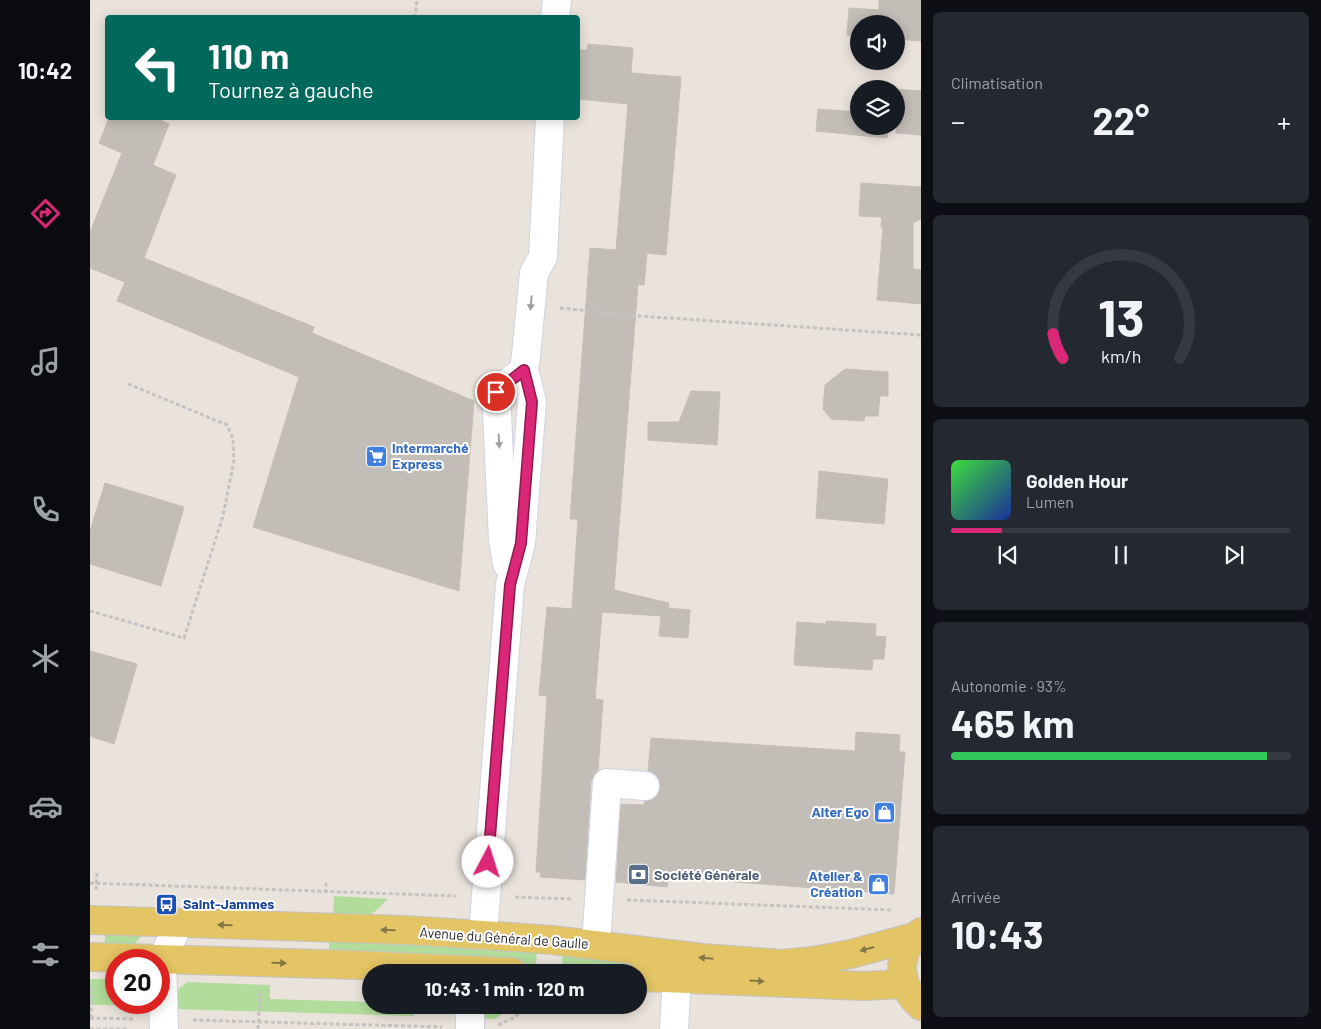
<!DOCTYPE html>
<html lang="fr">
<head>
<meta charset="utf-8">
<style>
	body { margin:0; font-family:Barlow,sans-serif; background:#242831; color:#f1f3f6; height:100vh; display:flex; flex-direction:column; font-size:19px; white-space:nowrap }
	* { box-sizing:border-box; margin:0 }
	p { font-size:16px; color:#9ea1a6 }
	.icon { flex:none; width:28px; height:28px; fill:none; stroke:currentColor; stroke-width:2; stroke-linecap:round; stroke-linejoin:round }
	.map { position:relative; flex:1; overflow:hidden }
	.sheet { display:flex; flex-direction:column; gap:12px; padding:12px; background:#0d0f14; width:400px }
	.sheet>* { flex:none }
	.banner { position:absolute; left:15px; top:15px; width:475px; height:105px; border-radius:5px; box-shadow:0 2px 12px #0003; background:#00695c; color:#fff; overflow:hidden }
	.fabs { position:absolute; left:760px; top:15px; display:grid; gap:10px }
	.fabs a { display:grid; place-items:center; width:55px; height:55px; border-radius:50%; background:#171b24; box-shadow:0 2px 12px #0003; font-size:25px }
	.speed { position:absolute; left:15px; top:949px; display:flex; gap:10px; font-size:25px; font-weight:700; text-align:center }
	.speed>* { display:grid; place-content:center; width:65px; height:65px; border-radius:50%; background:#171b24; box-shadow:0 2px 12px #0003; line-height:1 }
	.speed .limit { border:8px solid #d22; background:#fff; color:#111 }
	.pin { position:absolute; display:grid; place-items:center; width:42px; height:42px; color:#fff; margin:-21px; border:2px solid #fff; border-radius:50%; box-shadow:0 1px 5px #0007 }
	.me { position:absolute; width:55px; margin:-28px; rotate:5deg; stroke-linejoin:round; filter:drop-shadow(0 0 4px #0008) }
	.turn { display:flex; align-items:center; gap:18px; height:105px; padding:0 20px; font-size:22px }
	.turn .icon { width:65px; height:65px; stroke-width:2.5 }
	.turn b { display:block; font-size:35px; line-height:42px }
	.big { font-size:38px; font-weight:700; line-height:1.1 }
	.sheet .widget { flex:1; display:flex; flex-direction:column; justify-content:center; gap:8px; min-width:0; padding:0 18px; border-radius:8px; background:#242831 }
	.sheet .dial { align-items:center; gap:0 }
	.dial svg { height:130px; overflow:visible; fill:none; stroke:#363941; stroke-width:7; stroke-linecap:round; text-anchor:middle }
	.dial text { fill:#f1f3f6; stroke:none }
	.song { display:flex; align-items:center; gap:15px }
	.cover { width:60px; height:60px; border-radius:8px; background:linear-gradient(135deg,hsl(120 70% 55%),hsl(230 70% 35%)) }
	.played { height:5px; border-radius:2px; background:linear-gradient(90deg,#db2777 15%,#363941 15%) }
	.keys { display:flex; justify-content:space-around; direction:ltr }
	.heat { display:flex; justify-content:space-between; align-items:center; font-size:28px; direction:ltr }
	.charge { height:8px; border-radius:4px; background:linear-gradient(90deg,#34c759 93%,#363941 0) }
	.trip { position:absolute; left:272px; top:964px; width:285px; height:50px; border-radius:25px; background:#171b24; box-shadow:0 2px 12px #0003; font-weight:700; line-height:50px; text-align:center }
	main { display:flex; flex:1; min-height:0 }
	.menu { display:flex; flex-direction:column; width:90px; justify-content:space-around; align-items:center; background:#090b0e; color:#9ea1a6 }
	.menu .icon { width:35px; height:35px }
	.menu .on { color:#db2777 }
	.menu b { font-size:22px; color:#f1f3f6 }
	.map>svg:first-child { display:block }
	.green { fill:#b2dc9b }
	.building { fill:#c2bdb6; stroke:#c4bfb5 }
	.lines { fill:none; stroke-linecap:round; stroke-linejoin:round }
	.minor-casing { stroke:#d0d3e0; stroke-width:30 }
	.major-casing { stroke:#c3c3c3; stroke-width:30 }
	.path { stroke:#c3c3c3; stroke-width:3; stroke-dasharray:4 2.5; stroke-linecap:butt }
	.minor { stroke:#fff; stroke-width:28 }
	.major { stroke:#e4c565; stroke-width:28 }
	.oneway { fill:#9e9e9e }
	.oneway2 { fill:#867646 }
	.route-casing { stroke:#8e194d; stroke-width:12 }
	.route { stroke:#db2777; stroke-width:9 }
	.labels { text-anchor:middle; stroke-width:4; stroke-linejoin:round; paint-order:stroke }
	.shop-label { font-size:14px; font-weight:bold; fill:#366cbe; stroke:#fff; text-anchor:end }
	.service-label { font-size:14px; font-weight:bold; fill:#4e5e75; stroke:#fff; text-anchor:start }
	.transit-label { font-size:14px; font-weight:bold; fill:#164399; stroke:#fff; text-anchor:start }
	.street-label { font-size:14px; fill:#282828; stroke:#fff }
</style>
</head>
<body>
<main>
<nav class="menu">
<b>10:42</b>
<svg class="icon on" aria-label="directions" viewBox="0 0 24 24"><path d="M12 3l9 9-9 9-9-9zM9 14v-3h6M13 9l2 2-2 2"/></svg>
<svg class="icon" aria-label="music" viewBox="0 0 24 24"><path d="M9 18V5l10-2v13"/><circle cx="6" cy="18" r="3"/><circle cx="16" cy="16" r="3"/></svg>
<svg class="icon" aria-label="phone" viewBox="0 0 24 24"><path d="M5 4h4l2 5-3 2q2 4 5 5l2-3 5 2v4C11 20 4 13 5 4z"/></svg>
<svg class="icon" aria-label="climate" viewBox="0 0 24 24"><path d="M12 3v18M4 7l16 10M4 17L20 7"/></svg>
<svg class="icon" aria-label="car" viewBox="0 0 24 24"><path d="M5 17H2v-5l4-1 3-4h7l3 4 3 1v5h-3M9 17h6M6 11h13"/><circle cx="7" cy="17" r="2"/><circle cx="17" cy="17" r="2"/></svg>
<svg class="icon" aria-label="filters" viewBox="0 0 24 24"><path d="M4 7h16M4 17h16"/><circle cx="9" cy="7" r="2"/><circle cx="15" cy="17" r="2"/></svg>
</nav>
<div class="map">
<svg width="831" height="1029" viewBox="0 0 831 1029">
	<rect width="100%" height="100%" fill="#e9e3db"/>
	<g class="green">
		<path d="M244 896 298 899C277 921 273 920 243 919Z"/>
		<path d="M16 929 56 931 40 949 14 948Z"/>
		<path d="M239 935 447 947 446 966 239 958Z"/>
		<path d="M471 947 613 972 473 967Z"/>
		<path d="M0 979H19L26 984V1002L34 1003V1005H0Z"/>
		<path d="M98 982 180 985V999L281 1002V1005H324V1016L84 1009C84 995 86 989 98 982Z"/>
		<path d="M395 1005H426L405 1019H389Z"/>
	</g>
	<g class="building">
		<path d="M789 0H831V41L806 39V24H769V36L757 35 759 8 789 10Z"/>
		<path d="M498 44 543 48 541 73 591 77 576 255 557 253 554 285 548 284 524 590 579 603 578 608 600 610 598 638 569 636 571 616 512 612 505 699 513 700 508 771 504 775 501 782 495 880 450 877 451 872H446L457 696 449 695 457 607 482 609 488 519H480L500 248 526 250 538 104 488 99V50H497Z"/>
		<path d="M806 89 831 91V135L806 133Z"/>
		<path d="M728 109 769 112V126H798L797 138 726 131Z"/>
		<path d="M19 118H66L79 124 63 165 86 175 54 258 224 327 222 333 384 401 369 591 163 527 209 377 27 301 35 282 0 268V232L32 153 9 143Z"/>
		<path d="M771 183 831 187V219L823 223V269L831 270V304L787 300 793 227H791L792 217 769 216Z"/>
		<path d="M755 369 798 372V396H790L788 416H775L774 421 741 419 733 409 735 385Z"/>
		<path d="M601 391 630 392 627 445 558 440V422H589Z"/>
		<path d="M729 471 798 479 794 524 726 518Z"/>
		<path d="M15 483 94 507 71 586 0 564V531Z"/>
		<path d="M736 621 786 624 785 636 796 637 794 659H783L782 670 704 665 707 622 736 624Z"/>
		<path d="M0 651 47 664 24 744 0 736Z"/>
		<path d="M766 732 810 735 809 752H815L804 894 579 877 577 887 526 882 531 804 554 805 555 801 562 800 568 795 570 788 569 779 564 773 558 771 561 738 765 751Z"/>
	</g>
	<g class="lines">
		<defs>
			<g id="minor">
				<path d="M465 18 467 0"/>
				<path d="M417 564 413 540 406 392 434 370"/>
				<path d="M393 935 420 585 431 543 442 402 434 370 436 355 444 273 453 257 460 118"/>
				<path d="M506 944 517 783 555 786"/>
				<path d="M74 1029 72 960 89 923"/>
				<path d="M380 1029V1005"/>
				<path d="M584 1029 587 978"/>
			</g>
			<g id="major">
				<path d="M0 920 315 930 393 935 462 940 613 958 692 964 723 961 761 954 824 937"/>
				<path d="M831 932C805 951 807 986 831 1006"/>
				<path d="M0 957 266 965 422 972"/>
				<path d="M549 977 774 986 815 984"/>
			</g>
		</defs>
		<use href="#minor" class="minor-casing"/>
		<use href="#major" class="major-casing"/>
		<g class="path">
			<path d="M325 18 327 0"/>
			<path d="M470 308 549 316 831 335"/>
			<path d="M0 611 94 638 133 516 144 461 143 439 137 425 36 383"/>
			<path d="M0 883 366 896"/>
			<path d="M6 890 7 871"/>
			<path d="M236 893V881"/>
			<path d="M425 897 481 899"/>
			<path d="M537 900 803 910"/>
			<path d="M0 1018 44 1019"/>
			<path d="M1 1018 2 987"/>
			<path d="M103 1020 352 1027"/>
			<path d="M408 1025 423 1018 440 1005"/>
			<path d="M0 1029H37"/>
			<path d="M168 1029 170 991"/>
		</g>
		<use href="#minor" class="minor"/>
		<use href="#major" class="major"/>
	</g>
	<defs><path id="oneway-solid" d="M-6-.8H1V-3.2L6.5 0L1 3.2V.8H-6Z" transform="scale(1.25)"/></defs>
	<g class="oneway">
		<use href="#oneway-solid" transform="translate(441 303) rotate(95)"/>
		<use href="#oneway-solid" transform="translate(409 441) rotate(87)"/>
	</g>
	<g class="oneway2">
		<use href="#oneway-solid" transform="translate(135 925) rotate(-178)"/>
		<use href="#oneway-solid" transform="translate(298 930) rotate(-178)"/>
		<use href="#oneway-solid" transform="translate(777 949) rotate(165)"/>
		<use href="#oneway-solid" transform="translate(616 958) rotate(-175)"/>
		<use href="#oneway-solid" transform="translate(189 963) rotate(2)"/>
		<use href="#oneway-solid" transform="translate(667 981) rotate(3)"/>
	</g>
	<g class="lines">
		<defs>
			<path id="route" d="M398 862 420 585 431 543 442 402 434 370 406 392"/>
		</defs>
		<use href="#route" class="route-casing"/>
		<use href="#route" class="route"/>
	</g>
	<defs>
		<symbol id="supermarket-square" viewBox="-11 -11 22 22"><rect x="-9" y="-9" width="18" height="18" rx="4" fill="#3f7fe0" stroke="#fff"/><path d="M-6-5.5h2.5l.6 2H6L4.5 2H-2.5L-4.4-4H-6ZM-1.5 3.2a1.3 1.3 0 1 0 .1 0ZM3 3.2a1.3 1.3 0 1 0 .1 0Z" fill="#fff"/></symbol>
		<symbol id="shop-square" viewBox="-11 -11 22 22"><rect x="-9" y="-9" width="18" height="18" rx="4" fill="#3f7fe0" stroke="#fff"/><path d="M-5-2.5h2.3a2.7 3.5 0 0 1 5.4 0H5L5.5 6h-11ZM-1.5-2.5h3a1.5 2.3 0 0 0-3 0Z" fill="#fff"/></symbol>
		<symbol id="bank-square" viewBox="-11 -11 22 22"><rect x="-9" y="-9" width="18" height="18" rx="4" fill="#5c6f8a" stroke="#fff"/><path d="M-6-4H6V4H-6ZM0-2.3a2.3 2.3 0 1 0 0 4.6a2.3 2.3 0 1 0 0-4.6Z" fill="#fff"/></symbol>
		<symbol id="bus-square" viewBox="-11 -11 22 22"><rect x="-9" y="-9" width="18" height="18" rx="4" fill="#1a4fb4" stroke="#fff"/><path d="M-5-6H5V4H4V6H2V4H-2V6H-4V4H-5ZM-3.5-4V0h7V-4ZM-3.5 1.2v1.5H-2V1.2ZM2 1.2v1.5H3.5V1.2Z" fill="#fff"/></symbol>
	</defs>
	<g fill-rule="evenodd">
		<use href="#supermarket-square" x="274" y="444" width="25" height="25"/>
		<use href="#shop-square" x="782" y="800" width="25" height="25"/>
		<use href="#bank-square" x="536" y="862" width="25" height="25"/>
		<use href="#shop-square" x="776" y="872" width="25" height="25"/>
		<use href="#bus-square" x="64" y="892" width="25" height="25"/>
	</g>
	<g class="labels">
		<g class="shop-label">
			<text x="302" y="453" text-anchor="start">Intermarché<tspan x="302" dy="16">Express</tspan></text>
			<text x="779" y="817">Alter Ego</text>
			<text x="773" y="881">Atelier &amp;<tspan x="773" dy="16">Création</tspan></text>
		</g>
		<g class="service-label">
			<text x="564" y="880">Société Générale</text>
		</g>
		<g class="transit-label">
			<text x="93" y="909">Saint-Jammes</text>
		</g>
		<g class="street-label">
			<text transform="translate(414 938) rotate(4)" y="5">Avenue du Général de Gaulle</text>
		</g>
	</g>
</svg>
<div class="fabs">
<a><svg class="icon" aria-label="sound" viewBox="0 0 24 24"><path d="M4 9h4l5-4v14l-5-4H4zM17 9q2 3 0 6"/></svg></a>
<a><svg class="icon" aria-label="layers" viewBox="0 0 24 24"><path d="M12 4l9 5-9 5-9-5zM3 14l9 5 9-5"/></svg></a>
</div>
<div class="speed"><div class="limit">20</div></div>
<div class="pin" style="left:406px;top:392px;background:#d93025"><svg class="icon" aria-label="arrive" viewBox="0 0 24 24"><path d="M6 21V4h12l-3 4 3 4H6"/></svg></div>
<svg class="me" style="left:398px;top:862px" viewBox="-20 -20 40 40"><circle r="19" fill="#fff"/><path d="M0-13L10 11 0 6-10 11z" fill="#db2777"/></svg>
<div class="trip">10:43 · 1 min · 120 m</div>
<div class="banner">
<div class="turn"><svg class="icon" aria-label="left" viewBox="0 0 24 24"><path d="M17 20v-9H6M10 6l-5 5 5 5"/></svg><div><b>110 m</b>Tournez à gauche</div></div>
</div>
</div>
<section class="sheet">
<div class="widget"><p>Climatisation</p>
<div class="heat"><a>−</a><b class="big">22°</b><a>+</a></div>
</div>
<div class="widget dial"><svg viewBox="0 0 100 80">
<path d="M14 69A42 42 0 1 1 86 69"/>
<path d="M14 69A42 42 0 0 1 8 54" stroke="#db2777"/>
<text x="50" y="56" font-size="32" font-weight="700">13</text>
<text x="50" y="72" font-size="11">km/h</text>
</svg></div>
<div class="widget">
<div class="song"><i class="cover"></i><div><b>Golden Hour</b><p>Lumen</p></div></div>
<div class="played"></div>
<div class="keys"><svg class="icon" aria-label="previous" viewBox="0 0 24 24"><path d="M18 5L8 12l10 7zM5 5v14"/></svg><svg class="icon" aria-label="pause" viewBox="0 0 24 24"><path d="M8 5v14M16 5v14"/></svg><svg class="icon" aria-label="next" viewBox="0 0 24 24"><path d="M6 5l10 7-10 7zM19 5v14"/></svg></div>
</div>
<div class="widget"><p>Autonomie · 93%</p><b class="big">465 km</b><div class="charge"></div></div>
<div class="widget"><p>Arrivée</p><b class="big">10:43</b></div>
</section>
</main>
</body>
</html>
